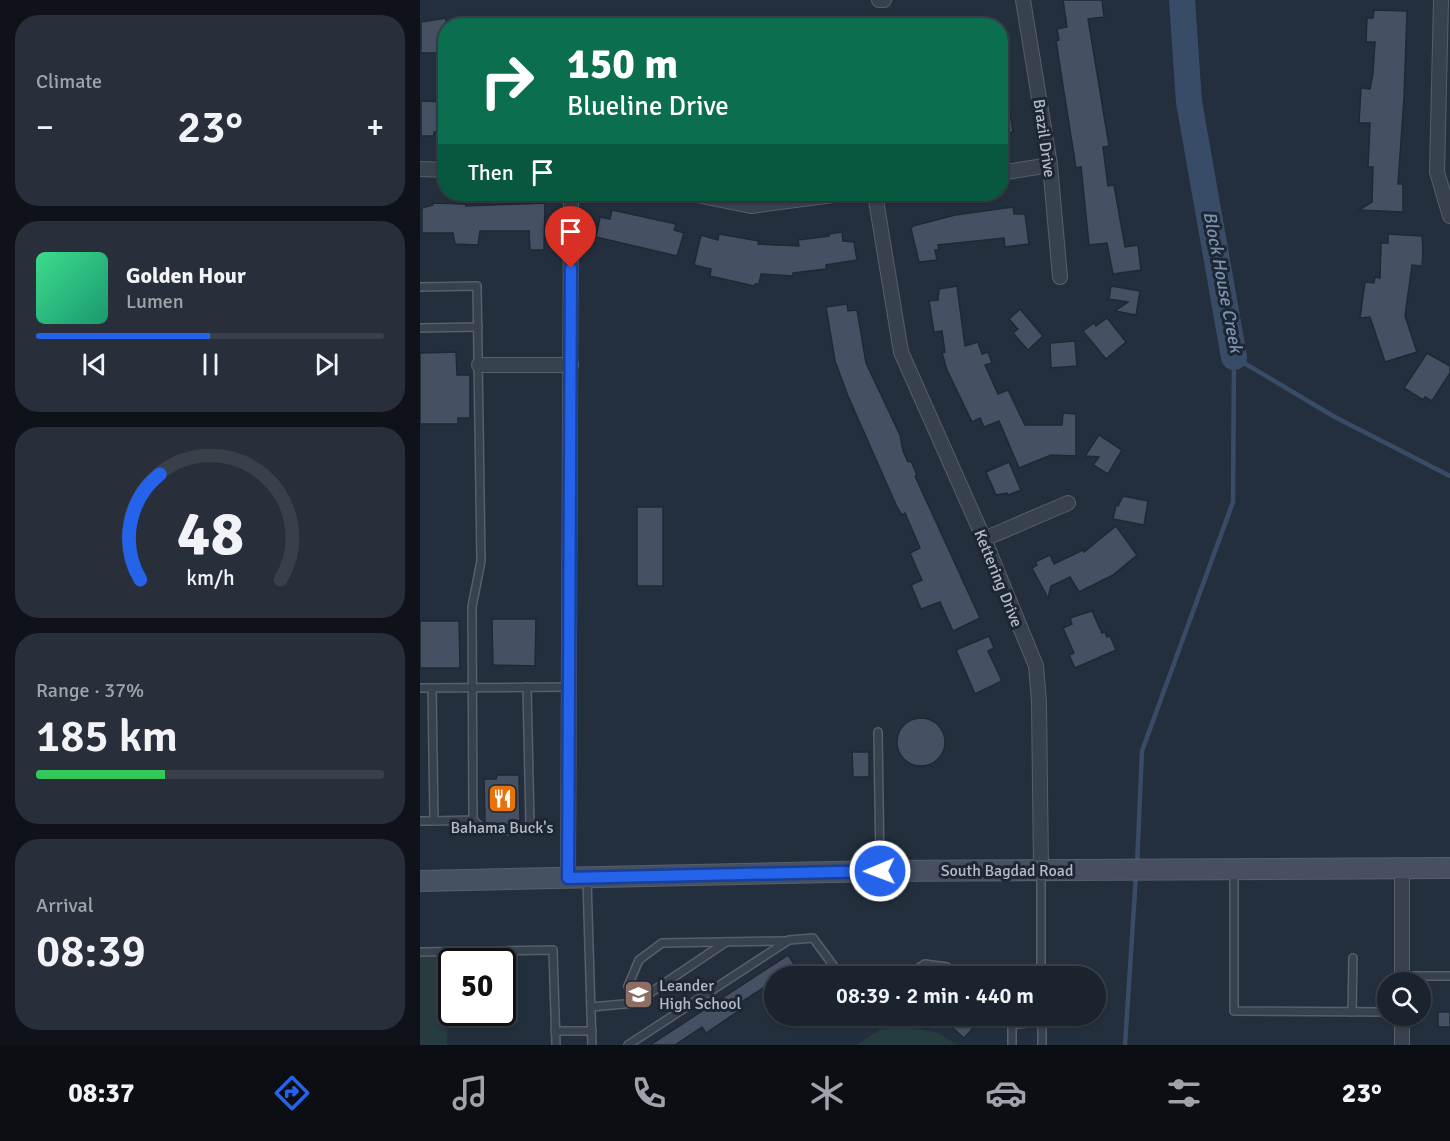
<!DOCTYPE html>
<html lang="en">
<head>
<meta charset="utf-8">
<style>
	body { margin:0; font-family:Signika,sans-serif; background:#282f3a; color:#f1f3f6; height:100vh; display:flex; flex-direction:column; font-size:22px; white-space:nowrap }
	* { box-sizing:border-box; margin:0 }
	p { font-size:20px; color:#a0a4aa }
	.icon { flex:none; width:33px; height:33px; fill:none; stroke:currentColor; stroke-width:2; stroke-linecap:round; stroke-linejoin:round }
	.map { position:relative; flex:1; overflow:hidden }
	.panel { display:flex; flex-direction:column; gap:15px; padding:15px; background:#0f1319; width:420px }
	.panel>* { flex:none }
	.banner { position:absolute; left:18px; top:18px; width:570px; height:183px; border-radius:24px; box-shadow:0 2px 4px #0004,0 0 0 2px #39404a; background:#0b6e4f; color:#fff; overflow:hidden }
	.fabs { position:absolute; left:957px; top:972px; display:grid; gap:12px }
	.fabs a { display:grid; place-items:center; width:54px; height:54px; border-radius:50%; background:#1b232e; box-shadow:0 2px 4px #0004,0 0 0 2px #39404a; font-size:30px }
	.speed { position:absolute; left:18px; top:948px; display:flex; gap:12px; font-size:30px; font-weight:700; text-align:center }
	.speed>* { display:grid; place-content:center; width:78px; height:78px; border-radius:50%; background:#1b232e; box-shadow:0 2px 4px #0004,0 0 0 2px #39404a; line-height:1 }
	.speed .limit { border:3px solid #111; border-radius:9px; background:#fff; color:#111 }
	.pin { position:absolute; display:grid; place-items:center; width:51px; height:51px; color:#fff; margin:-62px -26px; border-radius:50% 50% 50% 0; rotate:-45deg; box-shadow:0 0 6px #0007 }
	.pin .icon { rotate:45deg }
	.me { position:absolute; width:66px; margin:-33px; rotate:269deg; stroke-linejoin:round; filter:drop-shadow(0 0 4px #0008) }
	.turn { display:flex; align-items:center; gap:21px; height:126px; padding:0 30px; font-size:27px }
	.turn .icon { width:78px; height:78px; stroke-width:2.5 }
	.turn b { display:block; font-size:42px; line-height:51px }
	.then { display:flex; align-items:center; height:57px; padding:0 30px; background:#0003; gap:12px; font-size:22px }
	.big { font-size:45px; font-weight:600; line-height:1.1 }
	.panel .tile { flex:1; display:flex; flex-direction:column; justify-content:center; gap:9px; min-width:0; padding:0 21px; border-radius:24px; background:#282f3a }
	.panel .dial { align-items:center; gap:0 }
	.dial svg { height:156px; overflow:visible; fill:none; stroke:#39404a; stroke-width:7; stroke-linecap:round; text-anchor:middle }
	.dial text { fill:#f1f3f6; stroke:none }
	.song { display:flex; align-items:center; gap:18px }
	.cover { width:72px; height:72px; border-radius:9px; background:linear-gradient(135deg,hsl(150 70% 55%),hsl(160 70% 35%)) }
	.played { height:6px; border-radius:3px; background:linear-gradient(90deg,#2563eb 50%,#39404a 50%) }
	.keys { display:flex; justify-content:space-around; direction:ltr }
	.heat { display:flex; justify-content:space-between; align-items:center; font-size:33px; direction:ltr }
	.charge { height:9px; border-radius:4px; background:linear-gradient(90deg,#34c759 37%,#39404a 0) }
	.trip { position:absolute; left:344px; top:966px; width:342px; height:60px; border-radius:30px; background:#1b232e; box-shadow:0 2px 4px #0004,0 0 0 2px #39404a; font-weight:600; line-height:60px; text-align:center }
	.tab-bar { display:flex; height:96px; justify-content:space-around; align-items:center; background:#0b0e12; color:#a0a4aa }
	.tab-bar .icon { width:42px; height:42px }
	.tab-bar .selected { color:#2563eb }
	.tab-bar b { font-size:27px; color:#f1f3f6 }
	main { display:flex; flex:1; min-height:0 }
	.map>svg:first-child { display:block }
	.green { fill:#263c3f }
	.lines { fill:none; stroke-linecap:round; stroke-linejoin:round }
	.stream { stroke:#394c67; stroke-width:4.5 }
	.river { stroke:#394c67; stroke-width:26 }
	.building { fill:#455162; stroke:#1f2835; stroke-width:1.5 }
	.lane-casing { stroke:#565f6c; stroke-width:10 }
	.street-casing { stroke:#565f6c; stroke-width:16 }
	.secondary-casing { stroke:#565f6c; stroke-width:22 }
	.lane { stroke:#38414e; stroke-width:7 }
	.street { stroke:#38414e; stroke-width:14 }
	.secondary { stroke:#465061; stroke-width:20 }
	.route-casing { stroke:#184099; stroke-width:15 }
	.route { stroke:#2563eb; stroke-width:10 }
	.labels { text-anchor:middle; stroke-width:6; stroke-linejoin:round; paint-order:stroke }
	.street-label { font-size:16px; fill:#b4bcc9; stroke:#1d2633 }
	.poi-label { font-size:16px; fill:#b4bcc9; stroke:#1d2633 }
	.water-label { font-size:18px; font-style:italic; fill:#7c92b1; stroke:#1d2633 }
</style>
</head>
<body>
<main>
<section class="panel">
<div class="tile"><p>Climate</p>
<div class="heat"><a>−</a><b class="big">23°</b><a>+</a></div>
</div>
<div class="tile">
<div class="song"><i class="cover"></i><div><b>Golden Hour</b><p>Lumen</p></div></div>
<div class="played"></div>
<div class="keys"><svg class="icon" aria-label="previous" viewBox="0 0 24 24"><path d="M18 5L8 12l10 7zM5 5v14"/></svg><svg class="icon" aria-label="pause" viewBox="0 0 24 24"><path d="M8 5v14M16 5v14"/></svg><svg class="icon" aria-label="next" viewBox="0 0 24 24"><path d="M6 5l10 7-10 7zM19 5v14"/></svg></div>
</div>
<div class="tile dial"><svg viewBox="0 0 100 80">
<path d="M14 69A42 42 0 1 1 86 69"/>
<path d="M14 69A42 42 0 0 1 24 15" stroke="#2563eb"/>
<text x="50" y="56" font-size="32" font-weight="700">48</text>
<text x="50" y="72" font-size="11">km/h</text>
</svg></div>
<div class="tile"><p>Range · 37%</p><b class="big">185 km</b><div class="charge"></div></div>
<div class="tile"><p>Arrival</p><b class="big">08:39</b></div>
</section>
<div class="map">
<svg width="1030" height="1045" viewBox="0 0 1030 1045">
	<rect width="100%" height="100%" fill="#242f3e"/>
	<g class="green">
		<path d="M25 956 27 1045H0V957Z"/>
		<path d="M482 1016H495L501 1024 496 1028 518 1033 538 1045H436Z"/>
	</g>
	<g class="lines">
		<g class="stream">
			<path d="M814 357 913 416 1030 476"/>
			<path d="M717 866 722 751 813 502 814 357"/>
			<path d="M705 1045 716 875"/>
		</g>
		<path class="river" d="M762 0 769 102 814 357"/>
	</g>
	<g class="building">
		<path d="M643 0H682L684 17 668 19 689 146 683 147 688 186 694 185 705 247 718 245 721 270 693 274 687 243 669 245 661 167 656 168 636 41 639 40 637 29 647 27Z"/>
		<path d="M954 10 987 11 984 98 978 184H983V212L939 210 952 202 953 167H948L950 123H939L941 88 950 89 953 73 955 42H946L947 18H953Z"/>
		<path d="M26 18V53H1V22Z"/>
		<path d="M580 94H587L593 132 580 134Z"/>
		<path d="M1 101 26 102 24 132H14V136H1Z"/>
		<path d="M13 203 46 204V206L125 203 124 250H110L109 231H60L58 245 35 244 33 233H2V208L13 205Z"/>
		<path d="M593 207 594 214H605L609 244 585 247 584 238 518 245 519 250H515L517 260 499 262 491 229 493 226 535 215Z"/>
		<path d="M192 210 256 224 254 230 264 233 257 256 176 237 180 217 190 219Z"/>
		<path d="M422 232 423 241 434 242 437 260 406 265V269L373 273V276L341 274 339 284H335L334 286 290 276 291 269 274 265 281 235 298 240 299 234 339 241 338 244 379 246 378 240 409 236V234Z"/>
		<path d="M968 234 1002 236 1003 252 1002 266 992 265 985 316 997 352 965 362 950 317 940 318 945 282 954 283 955 277 960 278 961 243H968Z"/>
		<path d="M537 286 545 346 558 342 562 354 568 352 572 363 565 365 578 394 588 390 605 425H642L643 413 656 414V456L631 455 599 468 579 421 564 427 560 418 552 422 527 370 522 353 525 352 522 331 514 332 509 301 518 300 519 289Z"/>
		<path d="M691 286 720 291 716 315 695 311 708 302 689 299Z"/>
		<path d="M427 304 428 311 437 310 446 363 480 435 483 451 488 462 491 461 497 475 495 476 560 618 533 631 520 602 501 609 491 585 502 580 490 553 500 548 485 513 482 515 477 507 428 396 415 361 406 307Z"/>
		<path d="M600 309 623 336 608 350 593 333 598 329 589 319Z"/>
		<path d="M687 318 706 342 686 359 663 331 674 323 676 326Z"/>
		<path d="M655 341 657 366 631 368 630 343Z"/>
		<path d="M36 352 37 375H50V418H38V424H0V353Z"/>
		<path d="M1007 353 1030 366V373L1012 401 1005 397 1003 400 984 388Z"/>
		<path d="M679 435 702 450 688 474 673 465 679 457 665 456Z"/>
		<path d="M589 462 601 490 588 495 587 493 576 495 566 472Z"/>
		<path d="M703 496 728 501 724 525 693 519 696 505 698 506Z"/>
		<rect x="217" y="507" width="26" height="79"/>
		<path d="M696 526 717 555 693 575 659 592 650 577 631 586 628 598 612 568 617 565 615 562 630 555 634 564 663 550 664 552Z"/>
		<path d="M672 611 682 633 685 632 687 637 690 636 696 650 655 668 649 655 654 653 643 628 652 624 650 618Z"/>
		<path d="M72 619H116L115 666 73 665Z"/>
		<path d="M0 621H39L40 668H0Z"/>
		<path d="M569 636 574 648 568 651 582 681 555 694 536 650Z"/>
		<circle cx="501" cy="742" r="24"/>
		<path d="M432 752H449V777H433Z"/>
		<path d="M77 775H99L100 820 95 825 65 823 64 779H76Z"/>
		<path d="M368 955 376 967 361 976H354V981L320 1003 323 1008 286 1033 282 1027 255 1045H230Z"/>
		<rect x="1018" y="1012" width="12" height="15"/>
		<path d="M519 1016H564L544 1038Z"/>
	</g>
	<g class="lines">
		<defs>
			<g id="lane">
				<path d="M0 287 57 286 61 561 52 607 53 820 14 821"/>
				<path d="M0 328 58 327"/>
				<path d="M0 688 150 687"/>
				<path d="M458 732 460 868"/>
				<path d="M53 820 65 831 104 830 110 823 107 687"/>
				<path d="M0 821H14L12 688"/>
				<path d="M621 871V976"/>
				<path d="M814 872V1011L968 1012"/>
				<path d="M167 880 172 1045"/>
				<path d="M0 952 133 950 136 1045"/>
				<path d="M487 976 505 964 527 967 537 976"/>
				<path d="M982 976H1030"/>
				<path d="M215 1003 208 986 219 960 242 943 365 941"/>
				<path d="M171 1007 215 1003 306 942"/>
				<path d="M932 1012 933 958"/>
				<path d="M581 1016 592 1025V1045"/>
				<path d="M622 1016V1045"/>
				<path d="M592 1025 622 1021"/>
				<path d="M135 1031H172"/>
				<path d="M208 1045 369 940 393 938 421 976"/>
			</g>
			<g id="street">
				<path d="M459 0H464"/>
				<path d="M603 0 630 165 640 277"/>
				<path d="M1021 0 1017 172 1030 216"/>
				<path d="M0 169 26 170"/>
				<path d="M580 173 630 165"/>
				<path d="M272 194 331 206 413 195 457 194"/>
				<path d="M455 194 481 352 564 539 616 666 619 702 621 870"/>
				<path d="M59 365H151"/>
				<path d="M564 539 648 503"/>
				<path d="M982 868V982"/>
				<path d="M148 878 151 194"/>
				<path d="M982 1045V1016"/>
			</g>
			<path id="secondary" d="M0 881 460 871 1030 868"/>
		</defs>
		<use href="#lane" class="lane-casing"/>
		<use href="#street" class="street-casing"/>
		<use href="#secondary" class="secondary-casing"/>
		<use href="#lane" class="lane"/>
		<use href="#street" class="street"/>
		<use href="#secondary" class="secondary"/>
	</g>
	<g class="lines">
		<defs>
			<path id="route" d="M151 268 148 878 460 871"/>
		</defs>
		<use href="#route" class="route-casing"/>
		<use href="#route" class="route"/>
	</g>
	<defs>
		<symbol id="restaurant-square" viewBox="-11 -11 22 22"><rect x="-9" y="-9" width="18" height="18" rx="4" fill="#e8710a" stroke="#1d2633"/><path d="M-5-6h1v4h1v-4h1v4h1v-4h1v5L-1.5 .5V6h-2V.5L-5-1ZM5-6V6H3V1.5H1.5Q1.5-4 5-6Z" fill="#fff"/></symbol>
		<symbol id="school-square" viewBox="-11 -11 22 22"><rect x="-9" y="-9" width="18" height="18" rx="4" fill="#8d6e63" stroke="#1d2633"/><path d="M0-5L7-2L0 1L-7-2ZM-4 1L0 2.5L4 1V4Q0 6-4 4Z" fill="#fff"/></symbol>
	</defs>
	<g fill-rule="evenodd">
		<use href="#restaurant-square" x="66" y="782" width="33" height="33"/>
		<use href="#school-square" x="202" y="978" width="33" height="33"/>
	</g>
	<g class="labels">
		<g class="street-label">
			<text transform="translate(625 138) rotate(82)" y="6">Brazil Drive</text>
			<text transform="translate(579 578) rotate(68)" y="6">Kettering Drive</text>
			<text x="587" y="876">South Bagdad Road</text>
		</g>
		<g class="poi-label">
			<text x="82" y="833">Bahama Buck's</text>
			<text x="239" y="991" text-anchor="start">Leander<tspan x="239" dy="18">High School</tspan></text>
		</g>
		<g class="water-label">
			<text transform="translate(803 282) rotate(79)" y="6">Block House Creek</text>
		</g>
	</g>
</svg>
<div class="fabs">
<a><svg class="icon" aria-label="search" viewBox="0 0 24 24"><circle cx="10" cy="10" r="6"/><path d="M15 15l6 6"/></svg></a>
</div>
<div class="speed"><div class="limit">50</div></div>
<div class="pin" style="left:151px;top:268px;background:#d93025"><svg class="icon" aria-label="arrive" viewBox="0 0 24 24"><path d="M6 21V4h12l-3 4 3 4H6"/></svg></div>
<svg class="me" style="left:460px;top:871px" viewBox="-20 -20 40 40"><circle r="17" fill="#2563eb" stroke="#fff" stroke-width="3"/><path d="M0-11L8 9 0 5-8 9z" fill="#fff"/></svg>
<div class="trip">08:39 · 2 min · 440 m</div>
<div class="banner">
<div class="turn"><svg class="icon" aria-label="right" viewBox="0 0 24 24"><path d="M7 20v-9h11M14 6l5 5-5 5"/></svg><div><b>150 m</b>Blueline Drive</div></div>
<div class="then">Then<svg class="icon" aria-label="arrive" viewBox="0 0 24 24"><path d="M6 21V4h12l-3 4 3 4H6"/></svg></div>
</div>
</div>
</main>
<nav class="tab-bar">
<b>08:37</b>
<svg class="icon selected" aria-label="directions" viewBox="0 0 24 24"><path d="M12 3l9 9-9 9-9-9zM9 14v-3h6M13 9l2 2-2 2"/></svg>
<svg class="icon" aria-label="music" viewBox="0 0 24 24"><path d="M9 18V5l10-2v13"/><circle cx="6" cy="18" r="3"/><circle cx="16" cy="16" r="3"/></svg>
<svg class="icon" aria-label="phone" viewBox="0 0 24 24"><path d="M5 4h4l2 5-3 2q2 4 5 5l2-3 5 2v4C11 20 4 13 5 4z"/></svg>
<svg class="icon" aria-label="climate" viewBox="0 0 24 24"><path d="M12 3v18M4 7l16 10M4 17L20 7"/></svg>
<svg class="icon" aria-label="car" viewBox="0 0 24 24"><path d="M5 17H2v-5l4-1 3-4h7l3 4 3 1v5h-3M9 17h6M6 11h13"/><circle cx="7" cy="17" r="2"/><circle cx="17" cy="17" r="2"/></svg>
<svg class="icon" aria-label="filters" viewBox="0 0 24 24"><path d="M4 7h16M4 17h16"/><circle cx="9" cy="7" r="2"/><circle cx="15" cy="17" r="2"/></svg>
<b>23°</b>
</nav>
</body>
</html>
